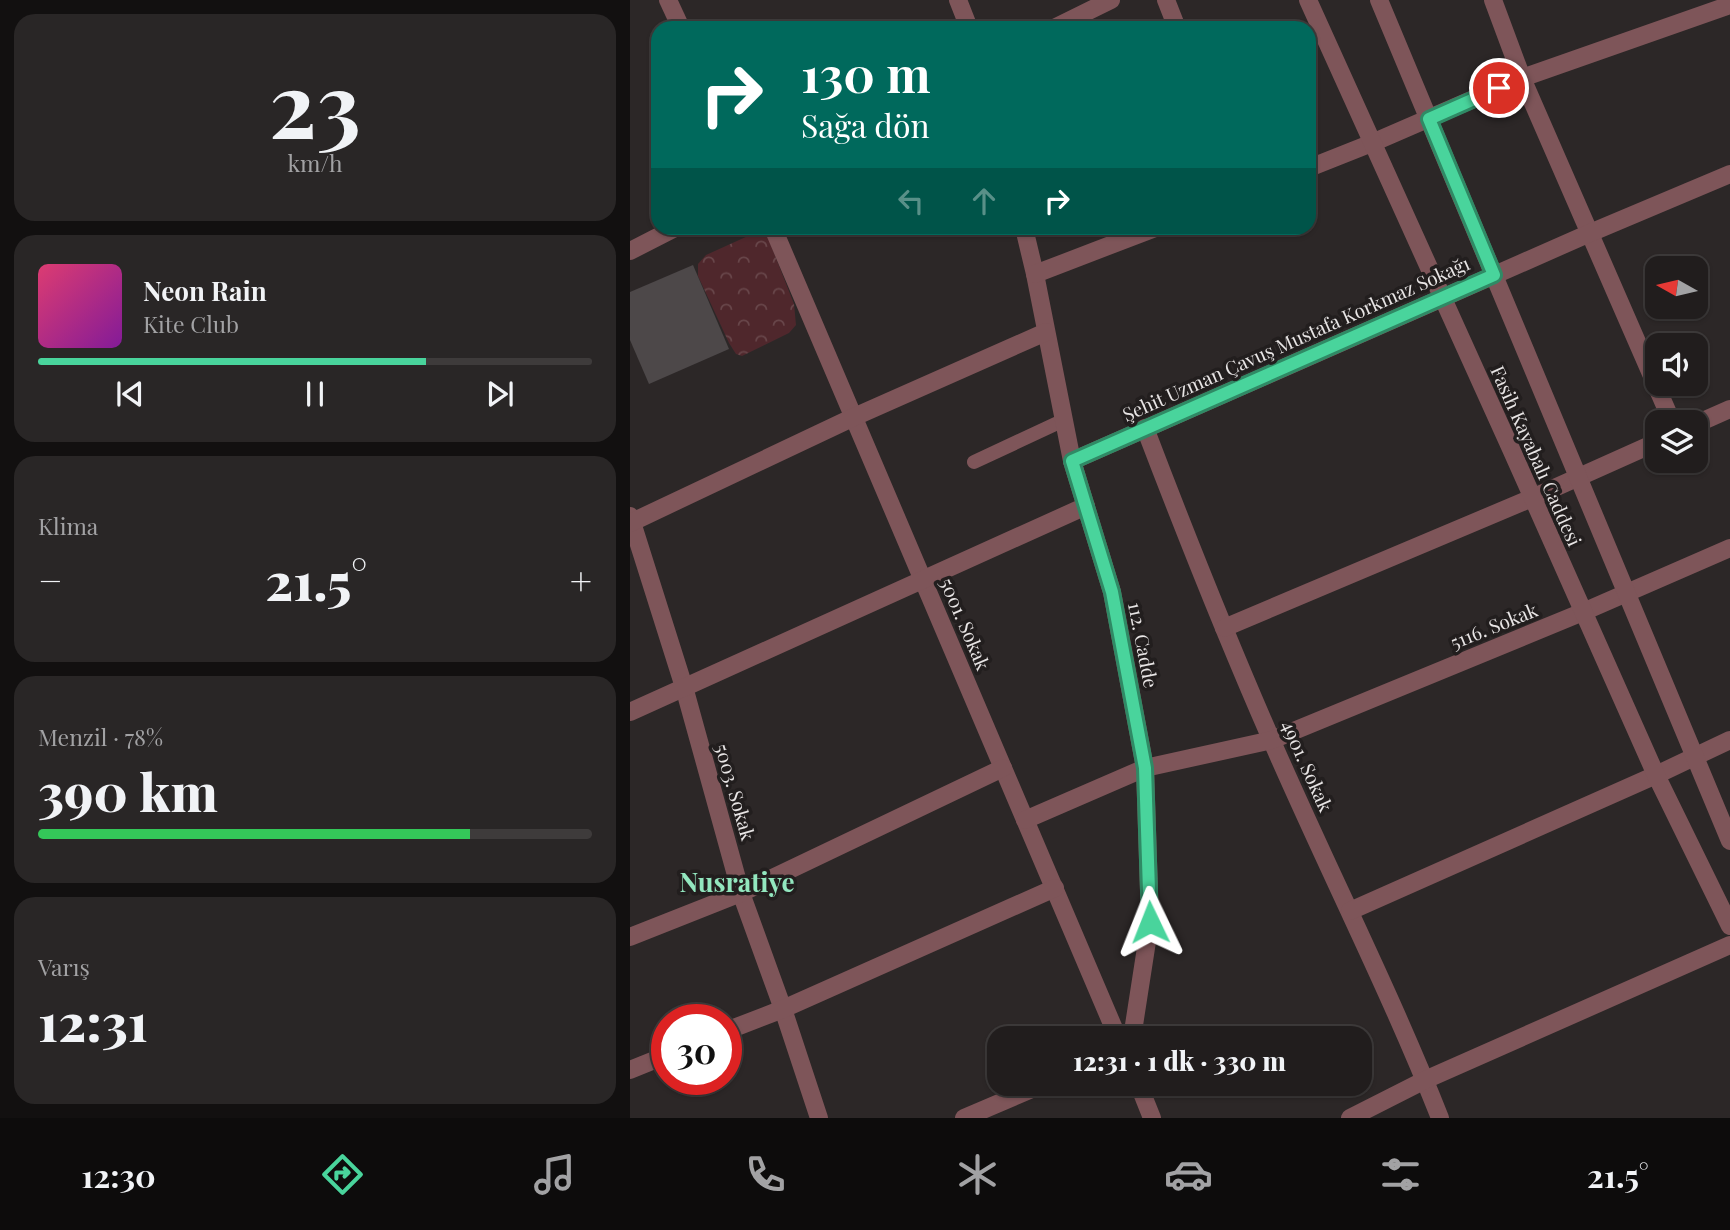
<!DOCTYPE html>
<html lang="tr">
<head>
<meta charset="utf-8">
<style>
	body { margin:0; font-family:"Playfair Display",serif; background:#292626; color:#f1f3f6; height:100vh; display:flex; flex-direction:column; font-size:26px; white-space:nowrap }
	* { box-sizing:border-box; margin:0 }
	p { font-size:23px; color:#a2a2a4 }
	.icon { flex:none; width:38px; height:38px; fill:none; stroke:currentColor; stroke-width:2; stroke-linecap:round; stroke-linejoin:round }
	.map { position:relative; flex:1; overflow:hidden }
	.panel { display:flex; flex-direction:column; gap:14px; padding:14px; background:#121010; width:630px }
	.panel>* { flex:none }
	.banner { position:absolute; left:21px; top:21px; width:665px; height:214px; border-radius:21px; box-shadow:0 2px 5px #0004,0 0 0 2px #3e3b3b; background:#00695c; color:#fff; overflow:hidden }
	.needle { width:46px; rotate:278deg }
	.fabs { position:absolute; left:1015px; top:256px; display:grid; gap:14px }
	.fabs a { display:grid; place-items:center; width:63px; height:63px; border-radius:14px; background:#211d1d; box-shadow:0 2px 5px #0004,0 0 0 2px #3e3b3b; font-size:35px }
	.speed { position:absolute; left:21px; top:1004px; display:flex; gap:14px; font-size:35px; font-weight:700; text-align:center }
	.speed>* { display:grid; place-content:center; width:91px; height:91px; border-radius:50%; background:#211d1d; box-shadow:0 2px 5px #0004,0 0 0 2px #3e3b3b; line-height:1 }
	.speed .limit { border:10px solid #d22; background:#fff; color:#111 }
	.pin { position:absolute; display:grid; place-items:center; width:60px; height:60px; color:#fff; margin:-30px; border:4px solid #fff; border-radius:50%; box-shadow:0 2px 7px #0007 }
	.me { position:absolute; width:77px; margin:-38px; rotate:358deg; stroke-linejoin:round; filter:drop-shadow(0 0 5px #0008) }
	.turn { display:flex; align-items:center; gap:24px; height:147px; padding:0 35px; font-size:32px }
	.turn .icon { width:91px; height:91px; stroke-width:2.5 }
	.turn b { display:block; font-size:49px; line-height:60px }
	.lanes { display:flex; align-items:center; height:66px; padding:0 35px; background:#0003; justify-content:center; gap:35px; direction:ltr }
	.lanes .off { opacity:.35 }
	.big { font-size:52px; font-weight:800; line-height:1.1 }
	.panel .card { flex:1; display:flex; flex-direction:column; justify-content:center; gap:10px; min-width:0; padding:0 24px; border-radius:21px; background:#292626 }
	.panel .dial { align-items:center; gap:0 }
	.dial b { font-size:91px; line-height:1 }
	.song { display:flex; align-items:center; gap:21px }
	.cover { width:84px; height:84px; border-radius:10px; background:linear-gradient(135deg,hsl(340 70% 55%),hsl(290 70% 35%)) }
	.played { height:7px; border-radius:4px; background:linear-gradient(90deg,#49d49c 70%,#3e3b3b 70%) }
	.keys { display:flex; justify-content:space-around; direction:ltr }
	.heat { display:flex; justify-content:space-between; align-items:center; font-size:38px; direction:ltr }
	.charge { height:10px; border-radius:5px; background:linear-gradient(90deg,#34c759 78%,#3e3b3b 0) }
	.trip { position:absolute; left:357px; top:1026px; width:385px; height:70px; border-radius:21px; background:#211d1d; box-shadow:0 2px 5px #0004,0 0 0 2px #3e3b3b; font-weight:800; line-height:70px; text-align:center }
	.menu { display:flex; height:112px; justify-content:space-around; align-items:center; background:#0d0c0c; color:#a2a2a4 }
	.menu .icon { width:49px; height:49px }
	.menu .selected { color:#49d49c }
	.menu b { font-size:32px; color:#f1f3f6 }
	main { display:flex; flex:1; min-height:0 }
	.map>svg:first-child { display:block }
	.park { fill:url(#park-crowns) }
	.building { fill:#4d4849 }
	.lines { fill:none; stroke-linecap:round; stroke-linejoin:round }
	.service { stroke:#7e5559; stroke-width:14 }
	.minor { stroke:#7e5559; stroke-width:18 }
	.tertiary { stroke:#7e5559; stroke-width:18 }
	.route-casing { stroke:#2f8a65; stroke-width:18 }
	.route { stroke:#49d49c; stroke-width:12 }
	.labels { text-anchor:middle; stroke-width:7; stroke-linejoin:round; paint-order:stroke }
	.street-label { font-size:19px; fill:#e8e5e5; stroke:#221e1e }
	.district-label { font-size:26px; font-weight:bold; fill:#93e7bf; stroke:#221e1e }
</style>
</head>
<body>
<main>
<section class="panel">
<div class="card dial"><b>23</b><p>km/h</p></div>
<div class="card">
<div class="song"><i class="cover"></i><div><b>Neon Rain</b><p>Kite Club</p></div></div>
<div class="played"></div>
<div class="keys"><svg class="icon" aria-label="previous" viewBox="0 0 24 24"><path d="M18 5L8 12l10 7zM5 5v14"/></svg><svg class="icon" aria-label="pause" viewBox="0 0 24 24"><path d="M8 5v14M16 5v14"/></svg><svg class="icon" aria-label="next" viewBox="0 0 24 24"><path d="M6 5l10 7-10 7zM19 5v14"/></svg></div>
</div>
<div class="card"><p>Klima</p>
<div class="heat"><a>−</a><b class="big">21.5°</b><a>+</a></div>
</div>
<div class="card"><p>Menzil · 78%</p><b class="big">390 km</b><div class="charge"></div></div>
<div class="card"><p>Varış</p><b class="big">12:31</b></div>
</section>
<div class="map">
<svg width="1100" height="1118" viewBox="0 0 1100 1118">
	<defs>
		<pattern id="park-crowns" width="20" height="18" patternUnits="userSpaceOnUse" patternTransform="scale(1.75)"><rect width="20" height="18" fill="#4f272c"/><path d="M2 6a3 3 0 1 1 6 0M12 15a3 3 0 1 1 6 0" fill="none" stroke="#68464a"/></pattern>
	</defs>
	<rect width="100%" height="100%" fill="#2c2727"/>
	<path class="park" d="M129 231 137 235 164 304 166 325 159 333 112 356 106 354 99 343 68 276V264L76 255Z"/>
	<path class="building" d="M63 265 99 349 19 384 0 340V292Z"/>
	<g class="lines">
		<path class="service" d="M344 462 434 420"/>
		<g class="minor">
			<path d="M38 0 51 28"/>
			<path d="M328 0 339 28"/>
			<path d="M536 0 547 28"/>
			<path d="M863 0 892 78 1042 422"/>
			<path d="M424 28 481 0"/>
			<path d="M679 168 742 143 892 78 1100 5"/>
			<path d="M143 228 488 1038"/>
			<path d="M394 228 405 274 442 461 482 592 515 768 520 922 502 1038"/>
			<path d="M0 251 45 228"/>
			<path d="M405 274 525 228"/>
			<path d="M1066 424 1100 409"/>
			<path d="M515 428C555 533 596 636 641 739 696 866 759 989 810 1118"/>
			<path d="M442 461 960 233 1100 174"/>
			<path d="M0 516 54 687 111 893 153 1009 189 1118"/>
			<path d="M0 523 224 417 416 332"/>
			<path d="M594 628 902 498 1027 442"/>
			<path d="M0 712 456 506"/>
			<path d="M395 820 515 768 642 740 953 612 1100 548"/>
			<path d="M720 911 1026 775 1100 740"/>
			<path d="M0 937 111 893 373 768"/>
			<path d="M96 1031 153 1009 425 888"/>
			<path d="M0 1070 37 1055"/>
			<path d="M508 1083 522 1118"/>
			<path d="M334 1118 416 1083"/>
			<path d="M720 1118 795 1080 1100 945"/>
		</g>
		<g class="tertiary">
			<path d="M678 0 881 449 1026 775 1100 926"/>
			<path d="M749 0 1100 841"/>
		</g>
	</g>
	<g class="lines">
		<defs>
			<path id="route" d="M520 922 515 768 482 592 442 461 864 275 799 119 869 88"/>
		</defs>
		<use href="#route" class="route-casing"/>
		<use href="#route" class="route"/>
	</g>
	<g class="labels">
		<g class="street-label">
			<text transform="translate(666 339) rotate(-24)" y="7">Şehit Uzman Çavuş Mustafa Korkmaz Sokağı</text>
			<text transform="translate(906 456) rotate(66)" y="7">Fasih Kayabalı Caddesi</text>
			<text transform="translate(335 624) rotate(67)" y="7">5001. Sokak</text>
			<text transform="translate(864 626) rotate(-22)" y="7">5116. Sokak</text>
			<text transform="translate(513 645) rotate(79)" y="7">112. Cadde</text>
			<text transform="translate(677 766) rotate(66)" y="7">4901. Sokak</text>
			<text transform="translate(105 792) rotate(74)" y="7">5003. Sokak</text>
		</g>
		<g class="district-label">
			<text x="107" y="892">Nusratiye</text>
		</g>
	</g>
</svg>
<div class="fabs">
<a><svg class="needle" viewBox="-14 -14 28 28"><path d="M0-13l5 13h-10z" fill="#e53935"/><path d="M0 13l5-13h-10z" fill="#a2a2a4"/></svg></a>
<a><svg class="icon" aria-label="sound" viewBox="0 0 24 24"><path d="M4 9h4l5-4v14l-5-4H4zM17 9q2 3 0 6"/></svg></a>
<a><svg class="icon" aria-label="layers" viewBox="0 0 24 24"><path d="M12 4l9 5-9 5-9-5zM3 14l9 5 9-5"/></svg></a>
</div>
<div class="speed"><div class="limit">30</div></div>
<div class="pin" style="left:869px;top:88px;background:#d93025"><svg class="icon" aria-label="arrive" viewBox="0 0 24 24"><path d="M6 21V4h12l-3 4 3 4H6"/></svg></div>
<svg class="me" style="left:520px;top:922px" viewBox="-20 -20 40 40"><path d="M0-17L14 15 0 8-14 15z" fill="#49d49c" stroke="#fff" stroke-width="4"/></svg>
<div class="trip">12:31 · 1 dk · 330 m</div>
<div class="banner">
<div class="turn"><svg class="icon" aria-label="right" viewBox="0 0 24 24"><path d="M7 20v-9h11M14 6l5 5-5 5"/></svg><div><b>130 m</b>Sağa dön</div></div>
<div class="lanes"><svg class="icon off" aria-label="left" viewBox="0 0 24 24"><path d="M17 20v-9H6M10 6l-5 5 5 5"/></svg><svg class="icon off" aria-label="ahead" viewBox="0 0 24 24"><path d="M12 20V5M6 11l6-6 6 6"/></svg><svg class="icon" aria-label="right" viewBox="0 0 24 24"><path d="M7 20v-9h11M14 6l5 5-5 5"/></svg></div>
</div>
</div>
</main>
<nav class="menu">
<b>12:30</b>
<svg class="icon selected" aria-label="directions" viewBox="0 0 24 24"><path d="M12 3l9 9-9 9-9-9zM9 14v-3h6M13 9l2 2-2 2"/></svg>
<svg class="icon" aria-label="music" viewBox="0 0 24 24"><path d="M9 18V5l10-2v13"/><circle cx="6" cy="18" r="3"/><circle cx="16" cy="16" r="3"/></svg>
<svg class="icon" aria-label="phone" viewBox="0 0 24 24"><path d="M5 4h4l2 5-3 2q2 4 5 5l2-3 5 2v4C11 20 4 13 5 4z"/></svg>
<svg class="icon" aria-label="climate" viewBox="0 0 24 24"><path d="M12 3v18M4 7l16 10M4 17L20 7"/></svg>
<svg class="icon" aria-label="car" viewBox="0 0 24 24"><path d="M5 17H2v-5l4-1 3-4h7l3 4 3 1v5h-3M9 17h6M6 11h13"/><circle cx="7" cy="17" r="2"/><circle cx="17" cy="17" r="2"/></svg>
<svg class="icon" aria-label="filters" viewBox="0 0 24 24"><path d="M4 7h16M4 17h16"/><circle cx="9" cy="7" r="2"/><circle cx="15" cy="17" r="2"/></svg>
<b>21.5°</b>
</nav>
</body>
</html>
